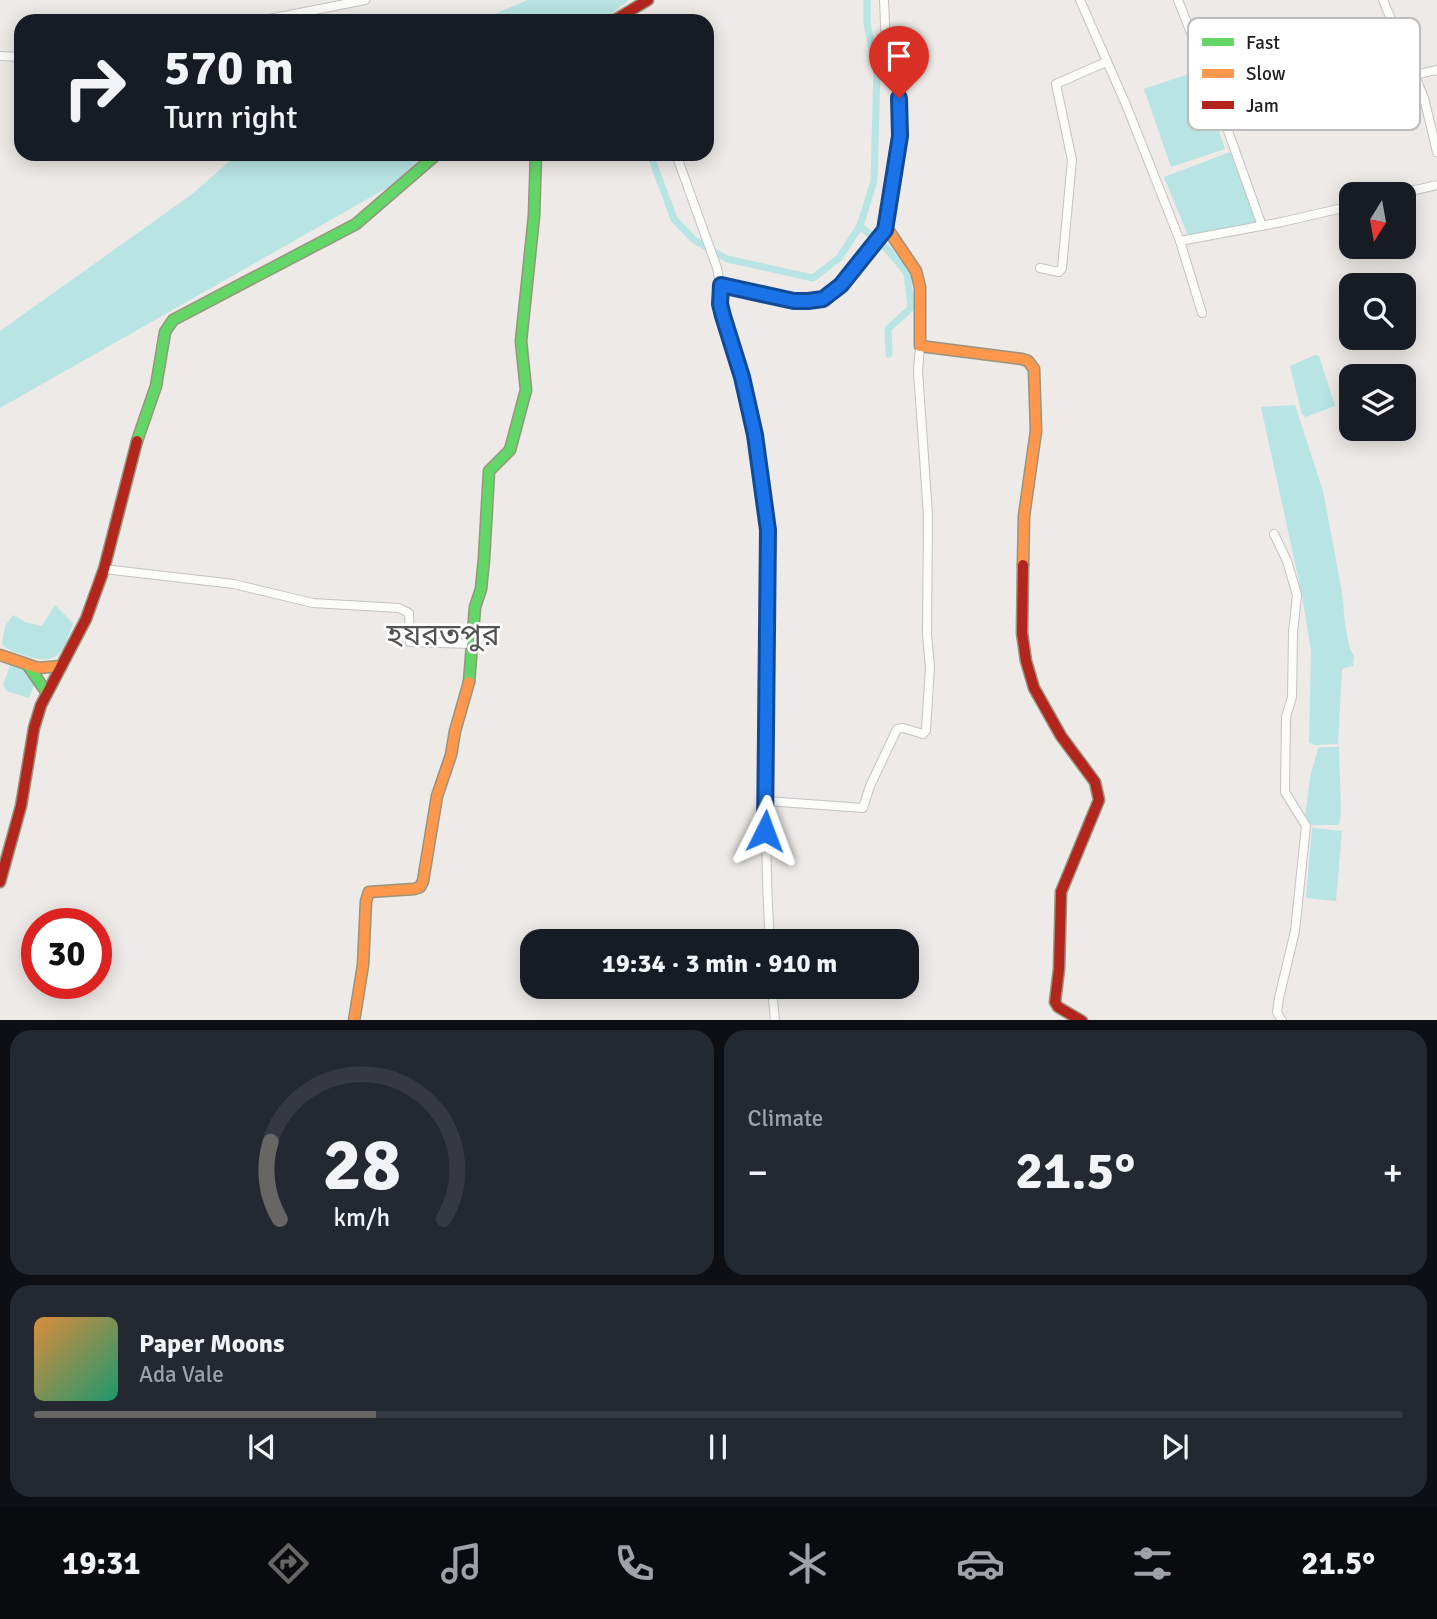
<!DOCTYPE html>
<html lang="en">
<head>
<meta charset="utf-8">
<style>
	body { margin:0; font-family:Signika,"Noto Sans Bengali",sans-serif; background:#242831; color:#f1f3f6; height:100vh; display:flex; flex-direction:column; font-size:26px; white-space:nowrap }
	* { box-sizing:border-box; margin:0 }
	p { font-size:23px; color:#9ea1a6 }
	.icon { flex:none; width:38px; height:38px; fill:none; stroke:currentColor; stroke-width:2; stroke-linecap:round; stroke-linejoin:round }
	.map { position:relative; height:1020px; overflow:hidden }
	.sheet { display:flex; flex-direction:column; gap:10px; padding:10px; background:#0d0f14; flex:1 }
	.sheet>* { flex:none }
	.top-card { position:absolute; left:14px; top:14px; width:700px; height:147px; border-radius:21px; box-shadow:0 4px 18px #0003; background:#171b24; color:#f1f3f6; overflow:hidden }
	.needle { width:46px; rotate:191deg }
	.fabs { position:absolute; left:1339px; top:182px; display:grid; gap:14px }
	.fabs a { display:grid; place-items:center; width:77px; height:77px; border-radius:14px; background:#171b24; box-shadow:0 4px 18px #0003; font-size:35px }
	.speed { position:absolute; left:21px; top:908px; display:flex; gap:14px; font-size:35px; font-weight:700; text-align:center }
	.speed>* { display:grid; place-content:center; width:91px; height:91px; border-radius:50%; background:#171b24; box-shadow:0 4px 18px #0003; line-height:1 }
	.speed .limit { border:10px solid #d22; background:#fff; color:#111 }
	.pin { position:absolute; display:grid; place-items:center; width:60px; height:60px; color:#fff; margin:-72px -30px; border-radius:50% 50% 50% 0; rotate:-45deg; box-shadow:0 0 7px #0007 }
	.pin .icon { rotate:45deg }
	.me { position:absolute; width:77px; margin:-38px; rotate:3deg; stroke-linejoin:round; filter:drop-shadow(0 0 5px #0008) }
	.turn { display:flex; align-items:center; gap:24px; height:147px; padding:0 35px; font-size:32px }
	.turn .icon { width:91px; height:91px; stroke-width:2.5 }
	.turn b { display:block; font-size:49px; line-height:60px }
	.big { font-size:52px; font-weight:700; line-height:1.1 }
	.sheet .widget { flex:1; display:flex; flex-direction:column; justify-content:center; gap:10px; min-width:0; padding:0 24px; border-radius:21px; background:#242831 }
	.sheet .dial { align-items:center; gap:0 }
	.dial svg { height:182px; overflow:visible; fill:none; stroke:#363941; stroke-width:7; stroke-linecap:round; text-anchor:middle }
	.dial text { fill:#f1f3f6; stroke:none }
	.song { display:flex; align-items:center; gap:21px }
	.cover { width:84px; height:84px; border-radius:10px; background:linear-gradient(135deg,hsl(30 70% 55%),hsl(160 70% 35%)) }
	.played { height:7px; border-radius:4px; background:linear-gradient(90deg,#676665 25%,#363941 25%) }
	.keys { display:flex; justify-content:space-around; direction:ltr }
	.heat { display:flex; justify-content:space-between; align-items:center; font-size:38px; direction:ltr }
	.sheet .tiles { flex:1; display:grid; gap:10px; grid-template-columns:1fr 1fr }
	.widget:last-child { grid-column:span 2 }
	.trip { position:absolute; left:520px; top:929px; width:399px; height:70px; border-radius:21px; background:#171b24; box-shadow:0 4px 18px #0003; font-weight:700; line-height:70px; text-align:center }
	.tab-bar { display:flex; height:112px; justify-content:space-around; align-items:center; background:#090b0e; color:#9ea1a6 }
	.tab-bar .icon { width:49px; height:49px }
	.tab-bar .active { color:#676665 }
	.tab-bar b { font-size:32px; color:#f1f3f6 }
	.map>svg:first-child { display:block }
	.water { fill:#b8e4e3 }
	.lines { fill:none; stroke-linecap:round; stroke-linejoin:round }
	.canal { stroke:#b8e4e3; stroke-width:7 }
	.street-casing { stroke:#c4c3c2; stroke-width:10 }
	.fast-casing { stroke:#98947e; stroke-width:13 }
	.slow-casing { stroke:#98947e; stroke-width:13 }
	.jam-casing { stroke:#98947e; stroke-width:13 }
	.street { stroke:#fcfcfb; stroke-width:8 }
	.fast { stroke:#63d668; stroke-width:10 }
	.slow { stroke:#ff974d; stroke-width:10 }
	.jam { stroke:#b3261e; stroke-width:10 }
	.route-casing { stroke:#114b97; stroke-width:18 }
	.route { stroke:#1a73e8; stroke-width:12 }
	.labels { text-anchor:middle; stroke-width:5; stroke-linejoin:round; paint-order:stroke }
	.quarter-label { font-size:30px; fill:#525252; stroke:#fff }
	.key { fill:#fff; stroke:#bcbcbc; stroke-width:2 }
	.key-label { font-size:19px; fill:#1f1f1f }
</style>
</head>
<body>
<div class="map">
<svg width="1437" height="1021" viewBox="0 0 1437 1021">
	<rect width="100%" height="100%" fill="#edeae7"/>
	<g class="water">
		<path d="M528 0H629L602 21H477Z"/>
		<path d="M1198 71 1225 149 1171 167 1144 89Z"/>
		<path d="M1230 152 1257 223 1189 238 1164 177Z"/>
		<path d="M238 154H423L401 180 0 408V331L191 195Z"/>
		<path d="M1315 355 1319 356 1335 406 1306 417 1302 414 1290 366Z"/>
		<path d="M1295 405 1323 491 1342 592 1345 625 1350 649 1354 656 1353 666 1342 669 1338 744 1316 745 1309 743 1311 651 1302 595 1261 407Z"/>
		<path d="M55 605 73 623C64 650 59 667 27 656 17 653 9 651 2 644L5 626 13 615 25 622 42 626Z"/>
		<path d="M10 666 27 671 34 685 29 698 7 691 3 685Z"/>
		<path d="M1321 747H1339L1341 813 1339 825H1312L1305 817 1310 777 1318 749Z"/>
		<path d="M1312 828 1342 831 1336 901 1306 898Z"/>
	</g>
	<g class="lines">
		<g class="canal">
			<path d="M650 154 674 219 694 240 727 259 813 278 839 258 860 226 874 181 877 70 867 24V0"/>
			<path d="M860 226 887 249 907 273 911 308 888 329 889 354"/>
		</g>
		<defs>
			<g id="street">
				<path d="M884 0 886 46 899 98 900 121 895 171 885 230"/>
				<path d="M1080 0 1127 107 1180 241 1202 313"/>
				<path d="M1178 0 1212 86 1262 226"/>
				<path d="M1383 0 1424 98 1437 152"/>
				<path d="M259 21 365 0"/>
				<path d="M0 56 21 57"/>
				<path d="M1414 75 1437 70"/>
				<path d="M676 154 717 268C721 284 719 300 723 315 730 343 740 369 747 397 758 439 764 484 768 528 772 575 769 623 768 671 766 761 764 851 770 942"/>
				<path d="M1398 194 1437 185"/>
				<path d="M1180 241 1282 222 1351 206"/>
				<path d="M1040 268 1059 272 1062 268 1072 160 1056 84 1106 62"/>
				<path d="M721 285C746 290 784 303 808 301 842 299 866 258 882 232"/>
				<path d="M1274 534 1287 561 1297 595 1293 633 1292 697 1286 717 1285 792 1306 826 1295 931 1279 998 1277 1012 1282 1021"/>
				<path d="M104 569 234 584 313 603 399 608 409 613 410 642 473 644"/>
				<path d="M767 801 863 808 870 786 897 729 903 728 923 734 926 730 930 667 927 635 928 515 918 371 920 346"/>
				<path d="M772 987 775 1021"/>
			</g>
			<g id="fast">
				<path d="M137 441 156 386 165 332 173 320 356 224 437 154"/>
				<path d="M29 667 47 693"/>
				<path d="M469 682 475 607 481 589 484 559 489 471 510 450 526 390 521 341 534 216 536 154"/>
			</g>
			<g id="slow">
				<path d="M882 232 889 231 916 271 920 287V346L1022 359 1028 361 1034 369 1036 431 1024 516 1023 565"/>
				<path d="M0 655 38 668 61 666"/>
				<path d="M354 1021 363 965 366 901 369 892 414 889 420 887 423 881 437 796 451 755 455 731 469 682"/>
			</g>
			<g id="jam">
				<path d="M613 21 648 0"/>
				<path d="M1023 565 1022 633 1026 661 1034 688 1061 736 1095 782 1099 800 1061 892 1059 969 1055 1002 1058 1007 1082 1021"/>
				<path d="M0 882 21 806 34 728 41 705 86 619 104 569 137 441"/>
			</g>
		</defs>
		<use href="#street" class="street-casing"/>
		<use href="#fast" class="fast-casing"/>
		<use href="#slow" class="slow-casing"/>
		<use href="#jam" class="jam-casing"/>
		<use href="#street" class="street"/>
		<use href="#fast" class="fast"/>
		<use href="#slow" class="slow"/>
		<use href="#jam" class="jam"/>
	</g>
	<g class="lines">
		<defs>
			<path id="route" d="M765 831 768 530 755 435 742 377 723 316 720 304 721 285 794 301H808L823 299 841 285 885 230 900 136 899 98"/>
		</defs>
		<use href="#route" class="route-casing"/>
		<use href="#route" class="route"/>
	</g>
	<g class="labels">
		<g class="quarter-label">
			<text x="443" y="645">হযরতপুর</text>
		</g>
	</g>
	<rect x="1188" y="18" width="232" height="112" rx="10" class="key"/>
	<rect x="1202" y="38" width="32" height="8" fill="#63d668"/>
	<rect x="1202" y="69" width="32" height="9" fill="#ff974d"/>
	<rect x="1202" y="101" width="32" height="8" fill="#b3261e"/>
	<g class="key-label">
		<text x="1246" y="49">Fast</text>
		<text x="1246" y="80">Slow</text>
		<text x="1246" y="112">Jam</text>
	</g>
</svg>
<div class="fabs">
<a><svg class="needle" viewBox="-14 -14 28 28"><path d="M0-13l5 13h-10z" fill="#e53935"/><path d="M0 13l5-13h-10z" fill="#9ea1a6"/></svg></a>
<a><svg class="icon" aria-label="search" viewBox="0 0 24 24"><circle cx="10" cy="10" r="6"/><path d="M15 15l6 6"/></svg></a>
<a><svg class="icon" aria-label="layers" viewBox="0 0 24 24"><path d="M12 4l9 5-9 5-9-5zM3 14l9 5 9-5"/></svg></a>
</div>
<div class="speed"><div class="limit">30</div></div>
<div class="pin" style="left:899px;top:98px;background:#d93025"><svg class="icon" aria-label="arrive" viewBox="0 0 24 24"><path d="M6 21V4h12l-3 4 3 4H6"/></svg></div>
<svg class="me" style="left:765px;top:831px" viewBox="-20 -20 40 40"><path d="M0-17L14 15 0 8-14 15z" fill="#1a73e8" stroke="#fff" stroke-width="4"/></svg>
<div class="trip">19:34 · 3 min · 910 m</div>
<div class="top-card">
<div class="turn"><svg class="icon" aria-label="right" viewBox="0 0 24 24"><path d="M7 20v-9h11M14 6l5 5-5 5"/></svg><div><b>570 m</b>Turn right</div></div>
</div>
</div>
<section class="sheet">
<div class="tiles">
<div class="widget dial"><svg viewBox="0 0 100 80">
<path d="M14 69A42 42 0 1 1 86 69"/>
<path d="M14 69A42 42 0 0 1 10 35" stroke="#676665"/>
<text x="50" y="56" font-size="32" font-weight="700">28</text>
<text x="50" y="72" font-size="11">km/h</text>
</svg></div>
<div class="widget"><p>Climate</p>
<div class="heat"><a>−</a><b class="big">21.5°</b><a>+</a></div>
</div>
<div class="widget">
<div class="song"><i class="cover"></i><div><b>Paper Moons</b><p>Ada Vale</p></div></div>
<div class="played"></div>
<div class="keys"><svg class="icon" aria-label="previous" viewBox="0 0 24 24"><path d="M18 5L8 12l10 7zM5 5v14"/></svg><svg class="icon" aria-label="pause" viewBox="0 0 24 24"><path d="M8 5v14M16 5v14"/></svg><svg class="icon" aria-label="next" viewBox="0 0 24 24"><path d="M6 5l10 7-10 7zM19 5v14"/></svg></div>
</div>
</div>
</section>
<nav class="tab-bar">
<b>19:31</b>
<svg class="icon active" aria-label="directions" viewBox="0 0 24 24"><path d="M12 3l9 9-9 9-9-9zM9 14v-3h6M13 9l2 2-2 2"/></svg>
<svg class="icon" aria-label="music" viewBox="0 0 24 24"><path d="M9 18V5l10-2v13"/><circle cx="6" cy="18" r="3"/><circle cx="16" cy="16" r="3"/></svg>
<svg class="icon" aria-label="phone" viewBox="0 0 24 24"><path d="M5 4h4l2 5-3 2q2 4 5 5l2-3 5 2v4C11 20 4 13 5 4z"/></svg>
<svg class="icon" aria-label="climate" viewBox="0 0 24 24"><path d="M12 3v18M4 7l16 10M4 17L20 7"/></svg>
<svg class="icon" aria-label="car" viewBox="0 0 24 24"><path d="M5 17H2v-5l4-1 3-4h7l3 4 3 1v5h-3M9 17h6M6 11h13"/><circle cx="7" cy="17" r="2"/><circle cx="17" cy="17" r="2"/></svg>
<svg class="icon" aria-label="filters" viewBox="0 0 24 24"><path d="M4 7h16M4 17h16"/><circle cx="9" cy="7" r="2"/><circle cx="15" cy="17" r="2"/></svg>
<b>21.5°</b>
</nav>
</body>
</html>
